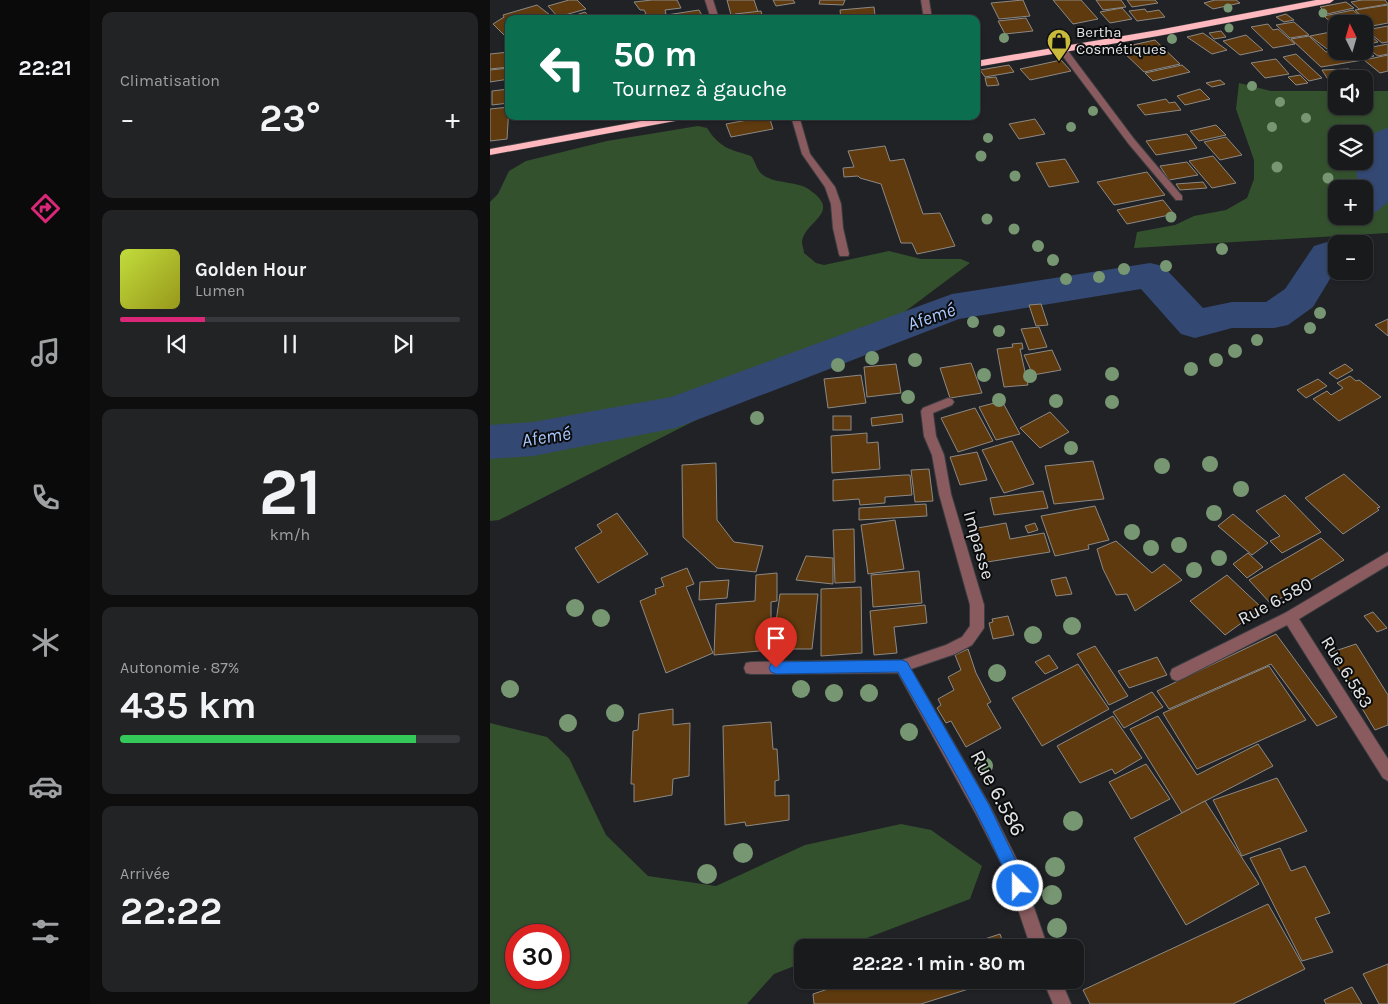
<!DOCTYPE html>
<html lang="fr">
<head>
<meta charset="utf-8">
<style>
	body { margin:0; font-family:Karla,sans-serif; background:#222325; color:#f1f3f6; height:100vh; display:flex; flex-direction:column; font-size:19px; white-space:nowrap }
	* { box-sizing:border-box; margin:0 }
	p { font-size:16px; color:#9fa1a3 }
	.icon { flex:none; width:28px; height:28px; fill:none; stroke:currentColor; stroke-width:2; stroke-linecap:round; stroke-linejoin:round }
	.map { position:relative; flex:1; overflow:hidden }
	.details { display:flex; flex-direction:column; gap:12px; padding:12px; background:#0e0e0f; width:400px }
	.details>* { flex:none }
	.guide { position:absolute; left:15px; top:15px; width:475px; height:105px; border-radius:10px; box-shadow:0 1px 4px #0004,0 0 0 1px #37383b; background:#0b6e4f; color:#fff; overflow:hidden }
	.needle { width:32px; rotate:355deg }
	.controls { position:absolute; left:838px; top:15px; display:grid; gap:10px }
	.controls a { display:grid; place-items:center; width:45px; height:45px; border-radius:10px; background:#191a1c; box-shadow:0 1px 4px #0004,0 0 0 1px #37383b; font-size:25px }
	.speed { position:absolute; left:15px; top:924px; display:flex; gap:10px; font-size:25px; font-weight:700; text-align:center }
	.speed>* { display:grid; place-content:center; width:65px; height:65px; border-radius:50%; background:#191a1c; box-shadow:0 1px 4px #0004,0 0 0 1px #37383b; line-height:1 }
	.speed .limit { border:8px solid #d22; background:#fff; color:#111 }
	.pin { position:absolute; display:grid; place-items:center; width:42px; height:42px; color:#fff; margin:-51px -21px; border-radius:50% 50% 50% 0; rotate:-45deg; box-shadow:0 0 5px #0007 }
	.pin .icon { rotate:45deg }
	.me { position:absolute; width:55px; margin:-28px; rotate:338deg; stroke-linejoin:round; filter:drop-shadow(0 0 4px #0008) }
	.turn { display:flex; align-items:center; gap:18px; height:105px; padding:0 25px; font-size:22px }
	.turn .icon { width:65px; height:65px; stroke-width:2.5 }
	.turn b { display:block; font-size:35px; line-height:42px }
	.big { font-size:38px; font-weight:700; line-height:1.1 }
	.details .tile { flex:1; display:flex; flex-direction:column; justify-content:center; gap:8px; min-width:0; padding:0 18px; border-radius:10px; background:#222325 }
	.details .dial { align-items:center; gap:0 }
	.dial b { font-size:65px; line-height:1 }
	.song { display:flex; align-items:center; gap:15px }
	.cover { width:60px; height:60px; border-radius:8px; background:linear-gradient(135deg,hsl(70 70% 55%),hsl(60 70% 35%)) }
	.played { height:5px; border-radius:2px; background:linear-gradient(90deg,#db2777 25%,#37383b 25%) }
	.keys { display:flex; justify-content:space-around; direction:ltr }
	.heat { display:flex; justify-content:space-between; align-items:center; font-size:28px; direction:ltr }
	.charge { height:8px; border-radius:4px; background:linear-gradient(90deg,#34c759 87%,#37383b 0) }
	.trip { position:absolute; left:304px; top:939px; width:290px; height:50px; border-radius:10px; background:#191a1c; box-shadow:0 1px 4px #0004,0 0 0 1px #37383b; font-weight:700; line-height:50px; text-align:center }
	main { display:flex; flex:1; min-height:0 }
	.dock { display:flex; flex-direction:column; width:90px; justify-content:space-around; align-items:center; background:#0a0a0b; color:#9fa1a3 }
	.dock .icon { width:35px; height:35px }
	.dock .active { color:#db2777 }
	.dock b { font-size:22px; color:#f1f3f6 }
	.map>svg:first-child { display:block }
	.green { fill:#34512e; fill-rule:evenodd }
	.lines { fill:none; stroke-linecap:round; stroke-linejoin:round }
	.river { fill:#334872; fill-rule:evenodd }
	.building { fill:#5e3a0e; stroke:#8c8985 }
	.minor-casing { stroke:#3c3d41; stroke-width:2 }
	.highway-casing { stroke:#3c3d41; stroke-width:1 }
	.minor { fill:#895b5f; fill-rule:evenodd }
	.highway { fill:#feb8be; fill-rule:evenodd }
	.tree { fill:#779672 }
	.route { fill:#1a73e8; stroke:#114b97 }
	.labels { text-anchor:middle; stroke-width:4; stroke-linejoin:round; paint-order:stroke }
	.far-poi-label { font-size:15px; fill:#e4e5e7; stroke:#0b0c0d; text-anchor:start }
	.street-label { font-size:18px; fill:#e4e5e7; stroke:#0b0c0d }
	.water-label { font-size:19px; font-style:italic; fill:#aac8ff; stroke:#0b0c0d }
	.near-street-label { font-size:21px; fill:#e4e5e7; stroke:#0b0c0d }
</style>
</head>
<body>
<main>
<nav class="dock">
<b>22:21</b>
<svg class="icon active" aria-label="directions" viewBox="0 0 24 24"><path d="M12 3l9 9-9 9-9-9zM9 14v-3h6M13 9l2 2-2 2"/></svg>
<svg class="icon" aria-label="music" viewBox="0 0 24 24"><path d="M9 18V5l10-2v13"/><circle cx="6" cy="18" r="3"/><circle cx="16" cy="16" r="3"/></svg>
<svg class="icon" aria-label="phone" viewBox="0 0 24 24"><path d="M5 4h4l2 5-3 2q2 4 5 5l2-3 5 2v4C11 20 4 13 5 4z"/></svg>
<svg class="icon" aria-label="climate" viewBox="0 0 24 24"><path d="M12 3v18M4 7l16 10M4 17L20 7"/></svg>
<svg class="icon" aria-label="car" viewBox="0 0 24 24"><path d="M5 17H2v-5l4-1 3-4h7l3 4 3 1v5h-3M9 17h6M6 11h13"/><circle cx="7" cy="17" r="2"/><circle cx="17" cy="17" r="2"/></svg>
<svg class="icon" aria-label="filters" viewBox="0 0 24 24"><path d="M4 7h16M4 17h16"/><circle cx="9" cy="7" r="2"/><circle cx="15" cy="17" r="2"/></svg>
</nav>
<section class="details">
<div class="tile"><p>Climatisation</p>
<div class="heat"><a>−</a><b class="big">23°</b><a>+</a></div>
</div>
<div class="tile">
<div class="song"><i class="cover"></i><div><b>Golden Hour</b><p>Lumen</p></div></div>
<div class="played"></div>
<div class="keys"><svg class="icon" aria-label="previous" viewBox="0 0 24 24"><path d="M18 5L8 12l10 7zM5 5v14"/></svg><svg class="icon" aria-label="pause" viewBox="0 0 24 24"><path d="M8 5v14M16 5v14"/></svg><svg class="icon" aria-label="next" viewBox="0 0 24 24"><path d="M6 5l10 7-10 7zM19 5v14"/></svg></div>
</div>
<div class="tile dial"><b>21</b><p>km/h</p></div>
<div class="tile"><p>Autonomie · 87%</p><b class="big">435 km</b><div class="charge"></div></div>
<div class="tile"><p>Arrivée</p><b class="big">22:22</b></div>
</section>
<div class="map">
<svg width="898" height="1004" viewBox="0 0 898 1004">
	<rect width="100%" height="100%" fill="#212226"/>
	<g class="green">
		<path d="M749 83 781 91H846V106H874V91H898V233L644 248 647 232 685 225 704 216 736 210 757 198 764 179V160L746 109ZM846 134H874V161H846ZM846 189H874V216H846Z"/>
		<path d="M208 126 217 128C230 148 239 149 261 156 266 162 266 170 273 175 287 185 308 180 321 191 352 213 314 221 312 242 312 245 314 250 314 253L326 263 334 265 399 251 431 259H471L480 263 405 319 9 520 0 521V202L8 194 19 171 36 161 117 141Z"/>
		<path d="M0 723 57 737 79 758 116 835 158 876 226 886 315 845 411 824 441 830 492 866 480 899 353 947 312 948V963L284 974 257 1004H0ZM26 935H69V978H26Z"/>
	</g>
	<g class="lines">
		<g class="river">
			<path d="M898 128V202L886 212 874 215V189H869L865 164 866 161H874C874 142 879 133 898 128Z"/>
			<path d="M837 242 852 244H846V269L823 307 798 325 784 328H742L705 338 691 334 651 289 469 319 186 428 43 456 0 459V425L43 422 181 397 462 294 660 263 673 266 713 308 742 302H776L795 289 824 246Z"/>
		</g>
	</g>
	<g class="building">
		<path d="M79 0H87L96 9 68 17 58 6Z"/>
		<path d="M162 0H187L191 8 175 10 176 14 153 18 152 15 156 14 154 10H150L144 2Z"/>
		<path d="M237 0H264L268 12 241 15Z"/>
		<path d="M283 0H303L305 3 286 6Z"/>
		<path d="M330 0H355L353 5 329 4Z"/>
		<path d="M533 0 540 16 509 19 501 3Z"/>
		<path d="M563 0H591L608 19 583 24Z"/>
		<path d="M606 0H631L636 7 613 10Z"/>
		<path d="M637 0H665L668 3 642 7Z"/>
		<path d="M725 0H746L750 3 723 9 714 3Z"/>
		<path d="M872 0H895L898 4 869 9 861 2Z"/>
		<path d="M856 2 864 8 837 14 830 7Z"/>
		<path d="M47 5 64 18 19 19V22L16 21 19 25V36L16 37 3 24 14 17 13 15Z"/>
		<path d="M898 5V23L882 26 865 10Z"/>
		<path d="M384 7 385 15 374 16V19H351L350 10Z"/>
		<path d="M632 8 642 19 620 23 610 12Z"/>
		<path d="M655 9 657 12 669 10 675 17 647 21 639 11Z"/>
		<path d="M209 10 214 19H171L170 16Z"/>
		<path d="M863 10 880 25 846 24V27L834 16Z"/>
		<path d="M271 11 273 19H247L245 14Z"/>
		<path d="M95 12 101 19H74Z"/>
		<path d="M796 14 804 20 794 22 786 17Z"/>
		<path d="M536 18 543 31 515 34 508 21Z"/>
		<path d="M804 22 819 35 800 38 786 25Z"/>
		<path d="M778 24 783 30 788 29 805 44 783 48 761 27Z"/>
		<path d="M898 26V42L892 43 876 30Z"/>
		<path d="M874 30 888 42 874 45Z"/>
		<path d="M731 31 736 37 724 39 719 33Z"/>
		<path d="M846 31V48L837 49 820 36Z"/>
		<path d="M713 33 737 50 722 54 697 37Z"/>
		<path d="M756 35 773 50 750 55 733 41Z"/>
		<path d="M819 36 836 52 846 50V51H863L873 60 831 67 801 39Z"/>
		<path d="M665 40 690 64 654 72 629 48Z"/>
		<path d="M898 44V54L888 56 877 48Z"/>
		<path d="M874 48 884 56 874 59 865 51H874Z"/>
		<path d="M19 52V67L0 69V54Z"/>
		<path d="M806 54 832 78 819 81 793 57Z"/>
		<path d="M898 55V71L890 73 874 60Z"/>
		<path d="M786 59 799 74 775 78 761 63Z"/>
		<path d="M571 60 581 71 540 80 530 69Z"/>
		<path d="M519 65 524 72 495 77 490 70Z"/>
		<path d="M692 65 700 72 663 81 655 73Z"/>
		<path d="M19 68V79L0 82V70Z"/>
		<path d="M859 69 865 79H846V81H839L832 70Z"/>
		<path d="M810 75 818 83 806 85 798 77Z"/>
		<path d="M506 77 509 85 497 86 495 78Z"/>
		<path d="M730 80 735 84 722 87 716 83Z"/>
		<path d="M19 89V103L2 105V91Z"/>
		<path d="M710 89 720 99 695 105 687 96Z"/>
		<path d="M676 99 679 103 685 102 691 110 655 115 647 105Z"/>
		<path d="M19 107 17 139 0 141V109Z"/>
		<path d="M279 116 283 129 241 137 236 124Z"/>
		<path d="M545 119 555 134 529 139 519 124Z"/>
		<path d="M726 125 736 135 709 141 700 131Z"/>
		<path d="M697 134 707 148 666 155 656 141Z"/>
		<path d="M736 137 752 155 730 160 714 142Z"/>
		<path d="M395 146 400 161 414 159 433 214 450 213 465 246 427 254 422 243H411L391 184 370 178 368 176 354 177 353 168 364 167 358 151Z"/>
		<path d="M723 156 746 183 722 188 699 161Z"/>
		<path d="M575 159 589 182 559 187 546 163Z"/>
		<path d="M697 162 708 175 679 180 670 166Z"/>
		<path d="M657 172 675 195 624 205 607 182Z"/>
		<path d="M713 182 717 188 690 190 686 184Z"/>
		<path d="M673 200 684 214 637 224 627 210Z"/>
		<path d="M551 304 558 325 546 326 539 305Z"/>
		<path d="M898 319V336L885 325Z"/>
		<path d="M549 327 557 347 539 350 531 329Z"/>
		<path d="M532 343 533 349H530L538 385 514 387 507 349 523 347 522 344Z"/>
		<path d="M562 350 571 370 543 375 534 355Z"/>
		<path d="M481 363 492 393 460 398 450 368Z"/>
		<path d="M406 364 411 393 377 397 374 367Z"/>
		<path d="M855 364 863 370 847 379 839 373Z"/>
		<path d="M371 375 376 403 338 408 334 379Z"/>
		<path d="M860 376 866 381 869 380 891 397 849 421 823 399 837 391 841 395 853 388 847 383Z"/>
		<path d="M828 379 837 386 816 398 807 390Z"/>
		<path d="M512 401 530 434 506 440 489 407Z"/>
		<path d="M485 408 503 441 468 452 451 418Z"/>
		<path d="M560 412 579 432 550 448 530 428Z"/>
		<path d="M412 414 413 422 382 426 381 418Z"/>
		<rect x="343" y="416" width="18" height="14"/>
		<path d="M377 433V443L388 442 390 469 342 473 341 436Z"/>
		<path d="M522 441 544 484 514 493 492 450Z"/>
		<path d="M487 452 497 480 470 485 460 457Z"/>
		<path d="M603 461 614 499 564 504 555 466Z"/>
		<path d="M226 463 227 520 244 542 273 546 266 572 227 568 193 537 192 465Z"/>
		<path d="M439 469 443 501 425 502 421 470Z"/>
		<path d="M854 474 890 507 887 508 889 510 853 534 815 498Z"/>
		<path d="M415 475H420L422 495 395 497V503L370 505 369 499 343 501V480Z"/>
		<path d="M553 491 558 508 504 515 500 498Z"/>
		<path d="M795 495 831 532 792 553 780 541 790 536 766 511Z"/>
		<path d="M436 504 437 516 369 520V508Z"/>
		<path d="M605 506 619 540 598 545 599 549 565 556 551 516Z"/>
		<path d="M127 513 158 554 108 583 85 548 112 532 107 525Z"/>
		<path d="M743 514 778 543 762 555 728 526Z"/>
		<path d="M405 520 414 569 378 574 371 525Z"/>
		<path d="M516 523 520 539 554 533 560 552 491 563 482 529Z"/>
		<path d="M545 523 548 530 538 533 535 526Z"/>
		<path d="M364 529 365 582 345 583 343 530Z"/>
		<path d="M831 538 854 560 781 604 759 580Z"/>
		<path d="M626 541 662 573 674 564 692 580 645 611 637 594 626 595 613 569 607 549Z"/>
		<path d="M758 553 773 567 757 578 743 564Z"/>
		<path d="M316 556 343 558V584L306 580Z"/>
		<path d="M197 568 204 584 196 587 223 653 176 673 150 601 166 594 165 589 174 586 171 578Z"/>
		<path d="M429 571 432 603 383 607 381 575Z"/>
		<path d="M287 573V601L281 602V650L224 655 226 604 265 601 266 575Z"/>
		<path d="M737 575 772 608 735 635 700 601Z"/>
		<path d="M576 577 582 594 566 596 561 580Z"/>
		<path d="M239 580 237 598 209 600 210 582Z"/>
		<path d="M371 587 372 653 331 656V589Z"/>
		<path d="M290 594H328L322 649H282Z"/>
		<path d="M435 605 437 623 404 627 407 653 384 655 380 611Z"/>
		<path d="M883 612 897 628 887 632 874 616Z"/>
		<path d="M518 616 524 635 503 639 499 623 503 622 502 619Z"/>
		<path d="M786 634 847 717 827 726 781 664 679 709 667 691Z"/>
		<path d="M866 644 898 695V725L885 730 839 653Z"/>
		<path d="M605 646 638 696 619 705 587 654Z"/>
		<path d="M478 649 486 673 501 702 497 704 511 728 476 747 461 721 456 723 447 708 451 705 448 699 464 690 458 677 471 670 465 655Z"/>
		<path d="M559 655 568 668 555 674 545 662Z"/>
		<path d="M667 657 677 675 639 688 628 671Z"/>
		<path d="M588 664 619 709 552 746 522 698Z"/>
		<path d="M779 666 816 720 707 769 673 713Z"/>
		<path d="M662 692 673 707 634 728 623 712Z"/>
		<path d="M183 709V725L200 723 199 776 183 779 182 795 144 802V784H141L143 731 148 730 149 714Z"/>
		<path d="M623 716 652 758 625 774 622 769 590 783 567 746Z"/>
		<path d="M668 716 707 775 768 744 783 766 692 813 640 729Z"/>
		<path d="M281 722 283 749H287L289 780 285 781V796L299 795V820L256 826 255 822 235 825 233 726Z"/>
		<path d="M656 764 680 799 641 819 619 782Z"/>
		<path d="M787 778 817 831 752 856 723 800Z"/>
		<path d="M715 801 769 884 696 925 644 838Z"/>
		<path d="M790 848 801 871 815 866 840 913 825 918 843 952 812 961 760 858Z"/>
		<path d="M778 904 815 969 743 1004H600L593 990Z"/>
		<path d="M510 934 515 948H467Z"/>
		<path d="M898 964V1004H889L873 974Z"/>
		<path d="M365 980H507L431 1004H324L323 994Z"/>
		<path d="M862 987 872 1004H836L834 1000Z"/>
	</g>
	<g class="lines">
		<defs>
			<g id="minor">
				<path d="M215 0H223L229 19H221Z"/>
				<path d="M431 0H439L442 19H434Z"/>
				<path d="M569 47H575L644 139 692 196V200H686L638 143 569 51Z"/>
				<path d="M301 116H309L320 154 345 187 351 204 353 228 359 254 358 256H350L349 254 343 228 341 204 335 187 312 154Z"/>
				<path d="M458 398 462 399 464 402 462 405 443 413 446 436 454 455 461 494 494 605V628L482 645 465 654 421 669 499 804 529 864 558 948H541L516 873 487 816 408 673 261 674 256 673 254 668 256 663 261 662 412 660 456 645 472 637 480 626V605L449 494 442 455 434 436 431 411 433 408Z"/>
				<path d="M898 552V565L809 619 898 759V781L893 778 797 625 692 679 687 681 682 679 680 674 682 669 795 613Z"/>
				<path d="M553 980H571L581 1004H563Z"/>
			</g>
			<g id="highway">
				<path d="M826 0H844L840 3 668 36 486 67V61L668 30Z"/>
				<path d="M178 116H201L196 119 0 155V149Z"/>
			</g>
		</defs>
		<use href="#minor" class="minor-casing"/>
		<use href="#highway" class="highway-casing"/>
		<use href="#minor" class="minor"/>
		<use href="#highway" class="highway"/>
	</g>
	<g class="tree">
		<circle cx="738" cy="8" r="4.5"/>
		<circle cx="833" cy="13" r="4.5"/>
		<circle cx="739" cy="28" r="4.5"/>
		<circle cx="514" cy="38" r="5"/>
		<circle cx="682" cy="39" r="5"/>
		<circle cx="762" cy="86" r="5"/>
		<circle cx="790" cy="102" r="5"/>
		<circle cx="603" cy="111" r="5"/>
		<circle cx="816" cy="118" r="5"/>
		<circle cx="581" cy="127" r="5"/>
		<circle cx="782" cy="127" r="5"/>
		<circle cx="498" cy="138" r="5"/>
		<circle cx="491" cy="156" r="5.5"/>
		<circle cx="787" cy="167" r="5.5"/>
		<circle cx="525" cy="176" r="5.5"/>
		<circle cx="838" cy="178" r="5.5"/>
		<circle cx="681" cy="217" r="5.5"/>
		<circle cx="497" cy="219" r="5.5"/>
		<circle cx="524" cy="229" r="5.5"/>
		<circle cx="548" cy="246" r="6"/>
		<circle cx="732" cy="249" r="6"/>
		<circle cx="563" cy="260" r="6"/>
		<circle cx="676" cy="266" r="6"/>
		<circle cx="634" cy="269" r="6"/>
		<circle cx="609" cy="277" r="6"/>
		<circle cx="576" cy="279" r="6"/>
		<circle cx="830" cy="313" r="6"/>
		<circle cx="483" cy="322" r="6"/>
		<circle cx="820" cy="328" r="6"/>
		<circle cx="509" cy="331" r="6"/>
		<circle cx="767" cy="340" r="6"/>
		<circle cx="745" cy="351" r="7"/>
		<circle cx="382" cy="358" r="7"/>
		<circle cx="425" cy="360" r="7"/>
		<circle cx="726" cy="360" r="7"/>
		<circle cx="348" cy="365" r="7"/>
		<circle cx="701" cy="369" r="7"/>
		<circle cx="622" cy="374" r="7"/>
		<circle cx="494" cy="375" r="7"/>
		<circle cx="540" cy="376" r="7"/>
		<circle cx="418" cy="397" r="7"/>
		<circle cx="509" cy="400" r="7"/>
		<circle cx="566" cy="401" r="7"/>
		<circle cx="622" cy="402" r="7"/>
		<circle cx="267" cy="418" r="7"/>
		<circle cx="581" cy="448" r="7"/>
		<circle cx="720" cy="464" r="8"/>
		<circle cx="672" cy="466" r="8"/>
		<circle cx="751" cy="489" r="8"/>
		<circle cx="724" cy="513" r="8"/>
		<circle cx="642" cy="532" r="8"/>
		<circle cx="689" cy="545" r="8"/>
		<circle cx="661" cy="548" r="8"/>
		<circle cx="729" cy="558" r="8"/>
		<circle cx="704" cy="570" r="8"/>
		<circle cx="85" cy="608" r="9"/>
		<circle cx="111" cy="618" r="9"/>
		<circle cx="582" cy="626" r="9"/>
		<circle cx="543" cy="635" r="9"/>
		<circle cx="507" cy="673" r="9"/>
		<circle cx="20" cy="689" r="9"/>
		<circle cx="311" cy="689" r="9"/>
		<circle cx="344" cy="693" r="9"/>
		<circle cx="379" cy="693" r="9"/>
		<circle cx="125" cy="713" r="9"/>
		<circle cx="78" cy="723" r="9"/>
		<circle cx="419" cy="732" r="9"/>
		<circle cx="494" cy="766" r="9"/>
		<circle cx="583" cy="821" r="10"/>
		<circle cx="253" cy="853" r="10"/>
		<circle cx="565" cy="867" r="10"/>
		<circle cx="217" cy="874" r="10"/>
		<circle cx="562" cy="895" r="10"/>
		<circle cx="567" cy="928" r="10"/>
	</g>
	<path class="route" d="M412 660 417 662 499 805 528 865 536 886 534 891 528 893 523 891C492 815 449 744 408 672L286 674 281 672 279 668 281 664 286 662Z"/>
	<defs>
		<symbol id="shop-pin" viewBox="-11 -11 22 30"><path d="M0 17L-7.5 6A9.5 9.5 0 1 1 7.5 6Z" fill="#c8bb3b" stroke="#0b0c0d"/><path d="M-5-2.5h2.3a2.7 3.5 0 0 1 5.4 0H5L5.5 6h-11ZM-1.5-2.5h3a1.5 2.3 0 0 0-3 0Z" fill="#111"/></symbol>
	</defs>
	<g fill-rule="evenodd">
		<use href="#shop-pin" x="555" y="27" width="28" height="38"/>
	</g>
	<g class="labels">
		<g class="far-poi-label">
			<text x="586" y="37">Bertha<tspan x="586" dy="17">Cosmétiques</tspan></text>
		</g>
		<g class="street-label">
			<text transform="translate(489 545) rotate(74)" y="6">Impasse</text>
			<text transform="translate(785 601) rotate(-28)" y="6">Rue 6.580</text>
			<text transform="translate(857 672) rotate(58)" y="6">Rue 6.583</text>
		</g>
		<g class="water-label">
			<text transform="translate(441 316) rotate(-19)" y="7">Afemé</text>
			<text transform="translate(56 436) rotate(-9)" y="7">Afemé</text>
		</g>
		<g class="near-street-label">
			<text transform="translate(508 793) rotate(62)" y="7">Rue 6.586</text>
		</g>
	</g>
</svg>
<div class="controls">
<a><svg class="needle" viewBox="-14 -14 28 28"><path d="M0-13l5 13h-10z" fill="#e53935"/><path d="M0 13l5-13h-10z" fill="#9fa1a3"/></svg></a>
<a><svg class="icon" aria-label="sound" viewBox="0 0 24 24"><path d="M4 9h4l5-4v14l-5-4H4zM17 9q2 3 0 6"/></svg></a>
<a><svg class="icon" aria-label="layers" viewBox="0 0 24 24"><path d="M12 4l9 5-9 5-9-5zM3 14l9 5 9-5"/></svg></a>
<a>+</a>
<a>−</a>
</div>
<div class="speed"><div class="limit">30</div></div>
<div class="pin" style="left:286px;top:668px;background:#d93025"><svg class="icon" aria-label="arrive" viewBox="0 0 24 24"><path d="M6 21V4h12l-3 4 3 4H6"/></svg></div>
<svg class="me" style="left:528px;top:886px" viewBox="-20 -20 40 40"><circle r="17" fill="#1a73e8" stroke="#fff" stroke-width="3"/><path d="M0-11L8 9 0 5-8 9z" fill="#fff"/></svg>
<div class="trip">22:22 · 1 min · 80 m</div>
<div class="guide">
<div class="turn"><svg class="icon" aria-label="left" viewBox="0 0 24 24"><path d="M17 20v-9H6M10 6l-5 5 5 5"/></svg><div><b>50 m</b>Tournez à gauche</div></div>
</div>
</div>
</main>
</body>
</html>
